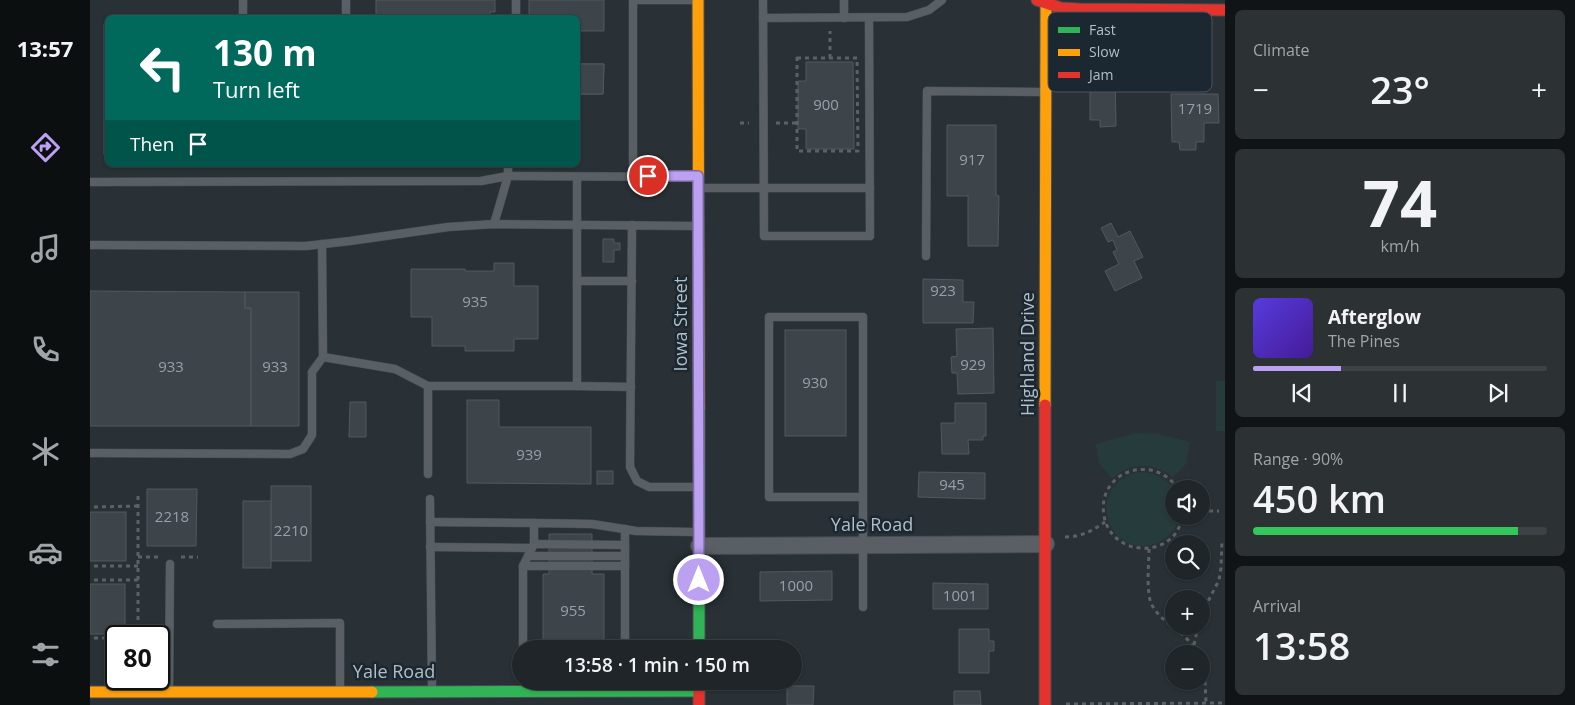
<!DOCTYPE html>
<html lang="en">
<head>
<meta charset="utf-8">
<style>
	body { margin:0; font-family:"Open Sans",sans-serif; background:#2c3134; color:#f1f3f6; height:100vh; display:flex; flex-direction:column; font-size:19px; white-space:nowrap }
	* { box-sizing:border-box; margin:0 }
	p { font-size:16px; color:#a1a5a8 }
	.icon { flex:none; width:28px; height:28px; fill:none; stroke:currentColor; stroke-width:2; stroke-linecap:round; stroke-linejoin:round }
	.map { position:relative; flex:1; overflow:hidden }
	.panel { display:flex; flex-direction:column; gap:10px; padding:10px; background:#111416; width:350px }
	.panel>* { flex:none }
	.guide { position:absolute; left:15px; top:15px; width:475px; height:152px; border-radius:8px; box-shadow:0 1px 4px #0004,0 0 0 1px #3c4245; background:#00695c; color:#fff; overflow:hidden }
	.buttons { position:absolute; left:1075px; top:480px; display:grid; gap:10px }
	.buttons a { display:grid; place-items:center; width:45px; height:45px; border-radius:50%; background:#1f2528; box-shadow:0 1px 4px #0004,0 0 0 1px #3c4245; font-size:25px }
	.speed { position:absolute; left:15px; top:625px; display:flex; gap:10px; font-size:25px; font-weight:700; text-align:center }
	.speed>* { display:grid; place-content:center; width:65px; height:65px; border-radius:50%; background:#1f2528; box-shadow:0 1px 4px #0004,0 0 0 1px #3c4245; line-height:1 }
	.speed .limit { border:2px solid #111; border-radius:8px; background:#fff; color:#111 }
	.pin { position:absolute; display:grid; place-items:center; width:42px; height:42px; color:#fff; margin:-21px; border:2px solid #fff; border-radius:50%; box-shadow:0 1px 5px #0007 }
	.me { position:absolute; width:55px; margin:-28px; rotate:0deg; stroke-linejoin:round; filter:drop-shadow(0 0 4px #0008) }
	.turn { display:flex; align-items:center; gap:18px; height:105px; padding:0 25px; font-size:22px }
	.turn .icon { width:65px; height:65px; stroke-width:2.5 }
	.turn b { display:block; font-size:35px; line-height:42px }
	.then { display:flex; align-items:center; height:48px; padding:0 25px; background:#0003; gap:10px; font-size:19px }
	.big { font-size:38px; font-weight:600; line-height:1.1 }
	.panel .widget { flex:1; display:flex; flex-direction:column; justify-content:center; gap:8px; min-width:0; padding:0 18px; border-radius:8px; background:#2c3134 }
	.panel .dial { align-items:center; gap:0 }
	.dial b { font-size:65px; line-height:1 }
	.song { display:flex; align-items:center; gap:15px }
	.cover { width:60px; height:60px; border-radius:8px; background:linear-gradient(135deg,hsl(250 70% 55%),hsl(260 70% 35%)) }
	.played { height:5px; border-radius:2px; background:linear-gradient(90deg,#bca0f2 30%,#3c4245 30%) }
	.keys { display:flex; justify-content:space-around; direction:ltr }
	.heat { display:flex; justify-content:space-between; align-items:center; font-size:28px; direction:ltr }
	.charge { height:8px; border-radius:4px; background:linear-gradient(90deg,#34c759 90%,#3c4245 0) }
	.trip { position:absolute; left:422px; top:640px; width:290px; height:50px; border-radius:25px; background:#1f2528; box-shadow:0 1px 4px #0004,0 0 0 1px #3c4245; font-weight:600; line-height:50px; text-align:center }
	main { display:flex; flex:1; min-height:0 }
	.dock { display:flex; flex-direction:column; width:90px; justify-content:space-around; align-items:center; background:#0c0f10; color:#a1a5a8 }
	.dock .icon { width:35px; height:35px }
	.dock .on { color:#bca0f2 }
	.dock b { font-size:22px; color:#f1f3f6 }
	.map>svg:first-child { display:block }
	.green { fill:#263b3b }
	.building { fill:#3e454a; stroke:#51585e }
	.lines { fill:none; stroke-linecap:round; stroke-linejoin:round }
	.lane-casing { stroke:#464e53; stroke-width:9 }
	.street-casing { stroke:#464e53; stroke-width:18 }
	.fast-casing { stroke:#464e53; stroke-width:13 }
	.slow-casing { stroke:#464e53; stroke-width:13 }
	.jam-casing { stroke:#464e53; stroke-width:13 }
	.path { stroke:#5a6266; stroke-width:3; stroke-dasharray:4 4; stroke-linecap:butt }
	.lane { stroke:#595f64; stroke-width:8 }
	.street { stroke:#595f64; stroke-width:16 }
	.fast { stroke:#30b455; stroke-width:11 }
	.slow { stroke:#ff9f0a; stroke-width:11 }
	.jam { stroke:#e5322d; stroke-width:11 }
	.route-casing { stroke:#7a689d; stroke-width:12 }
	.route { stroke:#bca0f2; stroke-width:9 }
	.labels { text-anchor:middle; stroke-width:5; stroke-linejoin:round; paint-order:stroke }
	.number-label { font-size:15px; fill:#95a0a8 }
	.street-label { font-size:18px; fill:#b2bec8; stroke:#1c2831 }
	.key { fill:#1c2831; stroke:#49555e; stroke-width:1 }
	.key-label { font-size:14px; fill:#b2bec8 }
</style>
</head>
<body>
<main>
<nav class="dock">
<b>13:57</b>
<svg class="icon on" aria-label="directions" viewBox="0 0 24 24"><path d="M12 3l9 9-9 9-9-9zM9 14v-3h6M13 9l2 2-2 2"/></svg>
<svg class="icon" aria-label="music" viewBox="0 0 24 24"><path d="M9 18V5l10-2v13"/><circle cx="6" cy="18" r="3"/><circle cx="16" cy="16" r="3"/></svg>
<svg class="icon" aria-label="phone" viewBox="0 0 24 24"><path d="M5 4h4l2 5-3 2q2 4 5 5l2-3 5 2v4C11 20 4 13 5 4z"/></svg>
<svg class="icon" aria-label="climate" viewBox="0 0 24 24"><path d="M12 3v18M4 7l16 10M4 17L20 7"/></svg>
<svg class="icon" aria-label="car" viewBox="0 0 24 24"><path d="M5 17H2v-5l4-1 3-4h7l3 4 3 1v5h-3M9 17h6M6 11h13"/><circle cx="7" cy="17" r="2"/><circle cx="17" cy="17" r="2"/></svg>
<svg class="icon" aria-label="filters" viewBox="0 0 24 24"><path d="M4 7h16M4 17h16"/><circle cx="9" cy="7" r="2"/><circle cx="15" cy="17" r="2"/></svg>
</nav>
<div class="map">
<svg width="1135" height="705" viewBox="0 0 1135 705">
	<rect width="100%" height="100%" fill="#293136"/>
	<g class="green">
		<rect x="1126" y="381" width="9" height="50"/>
		<path d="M1046 433 1068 434 1100 442 1096 464 1083 477C1065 462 1039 462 1022 479L1009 463 1006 444Z"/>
		<path d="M1047 472C1063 472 1074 476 1084 489V516H1089C1087 528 1080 537 1069 542 1023 564 989 491 1047 472Z"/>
	</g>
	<g class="building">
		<path d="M286 0H405V12H400V18H286Z"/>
		<path d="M439 0H514V31H488V18H439Z"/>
		<rect x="14" y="24" width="4" height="130"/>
		<path d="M716 62H763L764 149H716V129H708V81H716Z"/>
		<path d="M488 64H514L513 94H488Z"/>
		<path d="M488 64H514L513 94H488Z"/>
		<path d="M1025 75 1026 126 1010 127V120H1000V76Z"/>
		<path d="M1081 94H1128L1129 123H1114V142H1106V150H1090L1089 142H1082Z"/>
		<path d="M857 125H906V195L909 196 908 246H878V196H857Z"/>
		<path d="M1021 223 1028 237 1040 231 1053 257 1044 261 1052 278 1025 291 1015 271 1029 264 1023 252 1027 250 1023 240 1018 242 1011 228Z"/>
		<path d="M513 239H524V243H530V250H524V262H513Z"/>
		<path d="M404 263H424V286H448V339H424V351H375V346H342V317H321V269H375V271H404Z"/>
		<path d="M833 279 873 280V302H884L883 323H833Z"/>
		<path d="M0 291 155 292V308H161V426H0Z"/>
		<path d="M155 292H209V426H161V308H155Z"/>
		<path d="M903 328 904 393 868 394 867 373H862L861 357 867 356 866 329Z"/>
		<rect x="695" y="330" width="61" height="106"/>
		<path d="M377 400H409V427H501V484L377 483Z"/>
		<path d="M260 402H276V437H259Z"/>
		<path d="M865 403H896V436H893V440H878L879 454H852L851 423H865Z"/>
		<rect x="507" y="471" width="16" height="13"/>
		<path d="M829 472 895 473V499L828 497Z"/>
		<rect x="181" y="486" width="40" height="75"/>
		<path d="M57 489H107L106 546H57Z"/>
		<rect x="153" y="501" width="28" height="67"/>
		<rect x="0" y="512" width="36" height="49"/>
		<path d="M459 534H502V574H514V649H453V574H459Z"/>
		<path d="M742 571V600L670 601V572Z"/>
		<path d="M843 583 898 584V609H843Z"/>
		<rect x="0" y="584" width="35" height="50"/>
		<path d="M869 629H899V641H904V651H899V673H869Z"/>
		<path d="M697 686H724L723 705H697Z"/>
		<path d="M864 691H890L891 705H864Z"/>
	</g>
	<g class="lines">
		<defs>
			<g id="lane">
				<path d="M153 0V18"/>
				<path d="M256 0V18"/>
				<path d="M426 0V18"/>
				<path d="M543 0H604"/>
				<path d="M673 0 674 236H780L779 18"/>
				<path d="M754 0V18"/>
				<path d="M673 18 817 17 839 10 852 0"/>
				<path d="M487 177V386L541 387"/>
				<path d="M543 177V0"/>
				<path d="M0 182 391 181 418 176 604 177"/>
				<path d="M613 188H780"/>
				<path d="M404 224 418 176V165"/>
				<path d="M542 225 540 467 547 481 559 487H604"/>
				<path d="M232 244 233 357 305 369 338 386H487"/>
				<path d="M0 245 216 246 260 241 358 227 404 224 604 226"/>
				<path d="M836 256 837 91 953 92"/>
				<path d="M487 281H542"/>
				<path d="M0 453 200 454 213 449 222 435V372L233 357"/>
				<path d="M338 474V386"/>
				<path d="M773 497H679V317H773V607"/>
				<path d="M340 499 342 690"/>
				<path d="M340 522 444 523"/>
				<path d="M535 529V649"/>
				<path d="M444 544 535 545"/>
				<path d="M340 547 442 548"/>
				<path d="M438 556H535"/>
				<path d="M433 566H535"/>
				<path d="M127 624 250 623V691"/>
				<path d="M433 649V566L444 544V523L502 524 546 531 604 532"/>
				<path d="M79 689 80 564"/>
			</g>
			<path id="street" d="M609 546 956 544"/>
			<g id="fast">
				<path d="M609 408V649"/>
				<path d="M282 692 609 691"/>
			</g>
			<g id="slow">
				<path d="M608 0 609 408"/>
				<path d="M955 405 956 3"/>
				<path d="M0 692H282"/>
			</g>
			<g id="jam">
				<path d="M947 0 971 8 989 9 1135 10"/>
				<path d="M609 681V705"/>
				<path d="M955 705V405"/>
			</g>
		</defs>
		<use href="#lane" class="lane-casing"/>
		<use href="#street" class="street-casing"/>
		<use href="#fast" class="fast-casing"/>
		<use href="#slow" class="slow-casing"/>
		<use href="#jam" class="jam-casing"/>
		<g class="path">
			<path d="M707 58H767L768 151H707Z"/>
			<path d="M740 58V31"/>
			<path d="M650 123H659"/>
			<path d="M686 123H707"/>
			<path d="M1088 489C1064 452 1006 471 1014 516 1022 559 1087 559 1092 516"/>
			<path d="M4 507 48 506"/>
			<path d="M1111 511H1129"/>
			<path d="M975 537C991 537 1002 531 1015 522"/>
			<path d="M1059 549C1059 564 1056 589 1061 603 1070 624 1099 632 1107 654"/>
			<path d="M48 557H70"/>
			<path d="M91 557H108"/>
			<path d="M4 566H48"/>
			<path d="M4 580H48"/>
			<path d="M1111 615 1129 580 1131 568 1132 540"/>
			<path d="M48 636V492"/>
			<path d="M4 638H26"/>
			<path d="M1104 645 1108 626"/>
			<path d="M1111 666 1115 678 1116 703"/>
			<path d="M976 704 1135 703"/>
		</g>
		<use href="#lane" class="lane"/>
		<use href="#street" class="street"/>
		<use href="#fast" class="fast"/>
		<use href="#slow" class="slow"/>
		<use href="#jam" class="jam"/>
	</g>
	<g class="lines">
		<defs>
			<path id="route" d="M558 176H608L609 580"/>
		</defs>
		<use href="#route" class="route-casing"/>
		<use href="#route" class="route"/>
	</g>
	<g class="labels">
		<g class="number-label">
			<text x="736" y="110">900</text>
			<text x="1105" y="114">1719</text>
			<text x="882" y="165">917</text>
			<text x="853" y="296">923</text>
			<text x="385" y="307">935</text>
			<text x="883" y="370">929</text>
			<text x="81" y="372">933</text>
			<text x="185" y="372">933</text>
			<text x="725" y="388">930</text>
			<text x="439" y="460">939</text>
			<text x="862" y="490">945</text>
			<text x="82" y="522">2218</text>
			<text x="201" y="536">2210</text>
			<text x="706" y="591">1000</text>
			<text x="870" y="601">1001</text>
			<text x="483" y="616">955</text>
		</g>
		<g class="street-label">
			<text transform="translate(591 324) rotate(-90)" y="6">Iowa Street</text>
			<text transform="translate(938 354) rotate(-90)" y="6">Highland Drive</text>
			<text x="782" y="531">Yale Road</text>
			<text x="304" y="678">Yale Road</text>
		</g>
	</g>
	<rect x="958" y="12" width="164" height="80" rx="8" class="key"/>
	<rect x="968" y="27" width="22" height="6" fill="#30b455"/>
	<rect x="968" y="49" width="22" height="7" fill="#ff9f0a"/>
	<rect x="968" y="72" width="22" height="6" fill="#e5322d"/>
	<g class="key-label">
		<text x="999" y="35">Fast</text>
		<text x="999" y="57">Slow</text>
		<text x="999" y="80">Jam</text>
	</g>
</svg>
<div class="buttons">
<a><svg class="icon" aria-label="sound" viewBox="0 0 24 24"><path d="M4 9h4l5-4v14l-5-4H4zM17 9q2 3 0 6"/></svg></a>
<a><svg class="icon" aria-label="search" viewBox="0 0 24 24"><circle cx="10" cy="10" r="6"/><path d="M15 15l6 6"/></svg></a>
<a>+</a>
<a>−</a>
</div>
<div class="speed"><div class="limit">80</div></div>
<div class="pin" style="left:558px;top:176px;background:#d93025"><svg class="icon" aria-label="arrive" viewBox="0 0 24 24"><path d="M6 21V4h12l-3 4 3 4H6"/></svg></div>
<svg class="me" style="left:609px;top:580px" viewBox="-20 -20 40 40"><circle r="17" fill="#bca0f2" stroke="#fff" stroke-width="3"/><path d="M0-11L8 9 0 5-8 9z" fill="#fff"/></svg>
<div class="trip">13:58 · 1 min · 150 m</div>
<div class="guide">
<div class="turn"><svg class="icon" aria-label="left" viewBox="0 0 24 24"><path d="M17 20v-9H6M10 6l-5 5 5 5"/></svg><div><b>130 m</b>Turn left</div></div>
<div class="then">Then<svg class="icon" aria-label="arrive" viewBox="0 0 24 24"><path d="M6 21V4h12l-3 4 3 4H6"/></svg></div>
</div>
</div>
<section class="panel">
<div class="widget"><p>Climate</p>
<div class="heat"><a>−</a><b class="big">23°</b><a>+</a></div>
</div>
<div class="widget dial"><b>74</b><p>km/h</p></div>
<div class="widget">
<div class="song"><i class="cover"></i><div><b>Afterglow</b><p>The Pines</p></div></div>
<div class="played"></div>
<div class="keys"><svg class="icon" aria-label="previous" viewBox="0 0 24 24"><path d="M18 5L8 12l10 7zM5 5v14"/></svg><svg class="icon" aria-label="pause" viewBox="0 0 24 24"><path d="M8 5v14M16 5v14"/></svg><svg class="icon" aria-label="next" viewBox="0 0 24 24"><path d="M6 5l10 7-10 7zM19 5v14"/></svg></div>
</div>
<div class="widget"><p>Range · 90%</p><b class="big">450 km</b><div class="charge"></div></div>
<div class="widget"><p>Arrival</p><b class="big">13:58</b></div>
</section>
</main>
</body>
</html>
